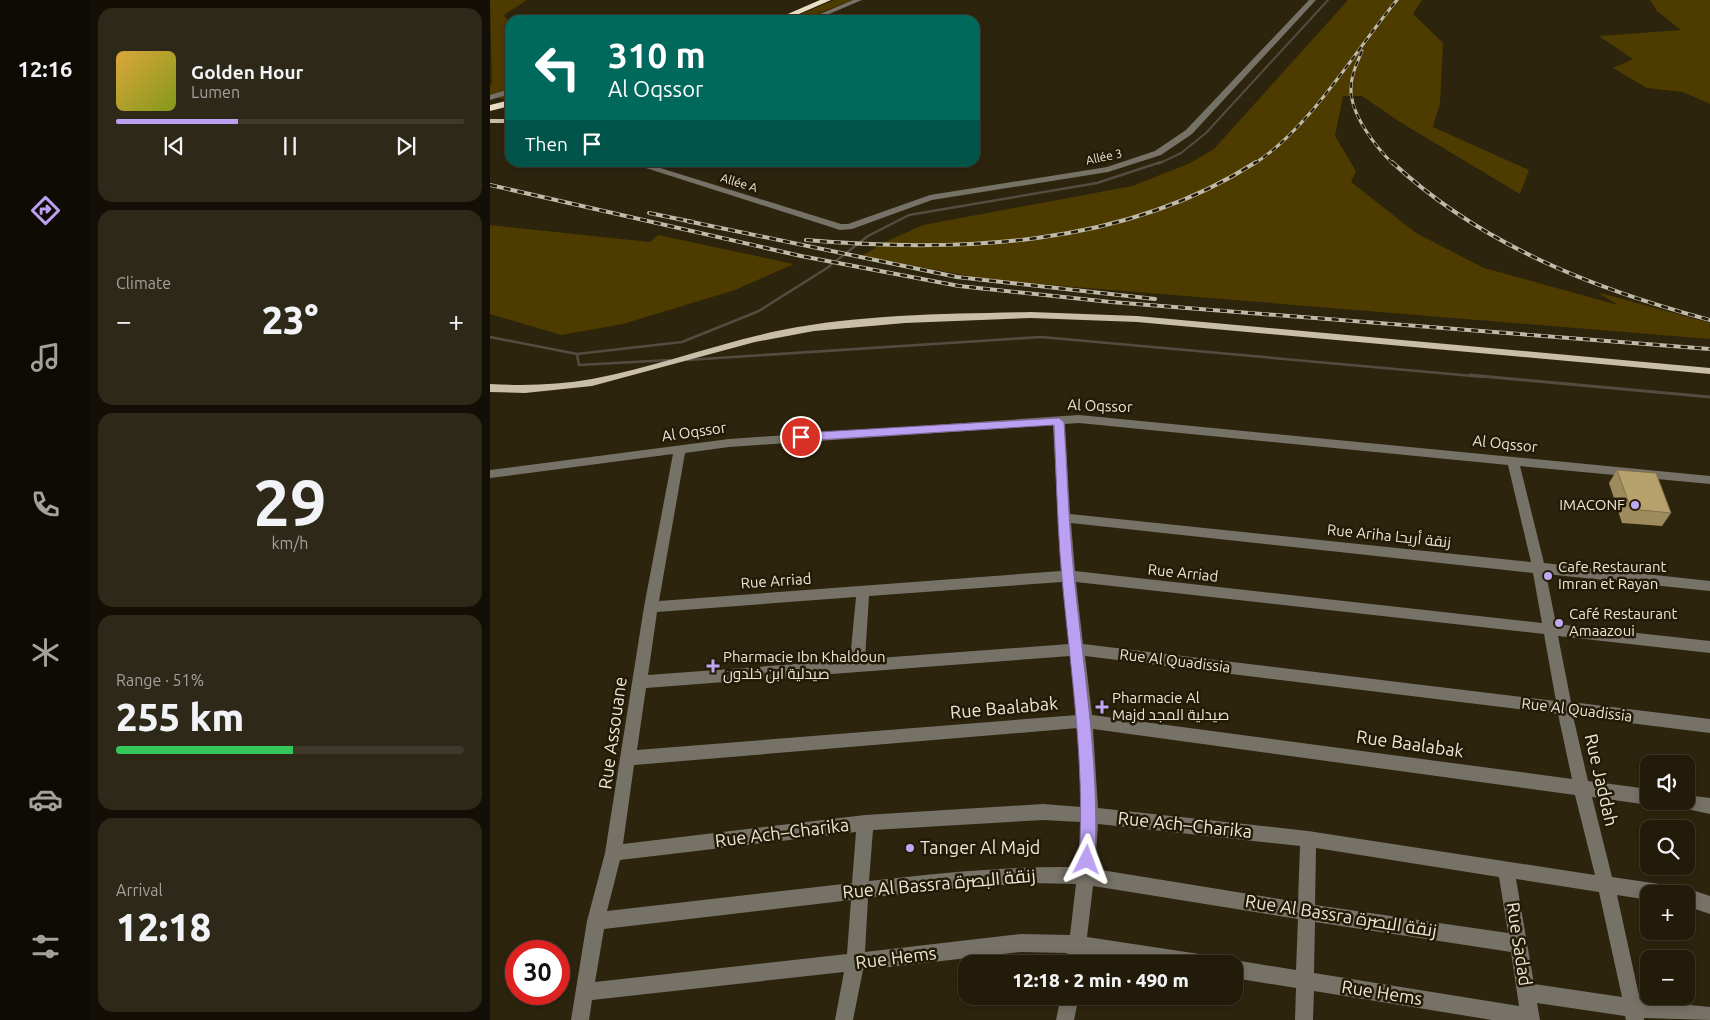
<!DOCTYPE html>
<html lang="en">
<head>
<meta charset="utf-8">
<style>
	body { margin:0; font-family:Ubuntu,Cairo,sans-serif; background:#2e2818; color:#f1f3f6; height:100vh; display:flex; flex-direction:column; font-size:19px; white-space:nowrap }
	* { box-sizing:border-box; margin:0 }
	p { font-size:16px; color:#a2a19c }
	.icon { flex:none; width:28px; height:28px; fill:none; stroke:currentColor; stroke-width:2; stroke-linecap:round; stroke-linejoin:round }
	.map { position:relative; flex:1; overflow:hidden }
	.side { display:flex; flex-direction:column; gap:8px; padding:8px; background:#130f06; width:400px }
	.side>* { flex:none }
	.top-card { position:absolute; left:15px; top:15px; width:475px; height:152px; border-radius:15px; box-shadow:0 2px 8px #0003,0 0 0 1px #3f392b; background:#00695c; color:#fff; overflow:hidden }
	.fabs { position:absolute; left:1150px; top:755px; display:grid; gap:10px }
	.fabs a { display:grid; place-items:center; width:55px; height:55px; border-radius:10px; background:#221b0a; box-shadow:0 2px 8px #0003,0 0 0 1px #3f392b; font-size:25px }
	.speed { position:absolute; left:15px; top:940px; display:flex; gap:10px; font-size:25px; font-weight:700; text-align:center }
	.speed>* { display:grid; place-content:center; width:65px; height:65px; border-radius:50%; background:#221b0a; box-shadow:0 2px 8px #0003,0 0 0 1px #3f392b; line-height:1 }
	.speed .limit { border:8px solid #d22; background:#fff; color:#111 }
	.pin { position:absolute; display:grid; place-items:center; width:42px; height:42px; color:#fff; margin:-21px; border:2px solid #fff; border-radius:50%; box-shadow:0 1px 5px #0007 }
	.me { position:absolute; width:55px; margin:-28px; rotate:3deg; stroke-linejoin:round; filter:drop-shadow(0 0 4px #0008) }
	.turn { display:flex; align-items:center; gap:18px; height:105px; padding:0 20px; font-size:22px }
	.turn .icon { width:65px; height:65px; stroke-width:2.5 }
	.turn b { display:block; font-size:35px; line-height:42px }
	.then { display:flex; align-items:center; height:48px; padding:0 20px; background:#0003; gap:10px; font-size:19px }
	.big { font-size:38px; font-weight:800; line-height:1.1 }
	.side .tile { flex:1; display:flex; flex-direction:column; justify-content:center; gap:8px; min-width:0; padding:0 18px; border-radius:15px; background:#2e2818 }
	.side .dial { align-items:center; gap:0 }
	.dial b { font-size:65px; line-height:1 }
	.song { display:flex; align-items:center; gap:15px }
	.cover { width:60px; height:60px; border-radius:8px; background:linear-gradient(135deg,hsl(40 70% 55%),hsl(70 70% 35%)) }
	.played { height:5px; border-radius:2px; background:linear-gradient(90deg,#bca0f2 35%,#3f392b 35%) }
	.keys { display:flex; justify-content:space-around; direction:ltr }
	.heat { display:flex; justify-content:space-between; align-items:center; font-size:28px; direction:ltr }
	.charge { height:8px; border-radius:4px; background:linear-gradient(90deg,#34c759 51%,#3f392b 0) }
	.trip { position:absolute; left:468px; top:955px; width:285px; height:50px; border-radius:15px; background:#221b0a; box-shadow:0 2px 8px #0003,0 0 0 1px #3f392b; font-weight:800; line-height:50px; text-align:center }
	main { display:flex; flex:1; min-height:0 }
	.tabs { display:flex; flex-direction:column; width:90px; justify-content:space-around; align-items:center; background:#0e0b04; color:#a2a19c }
	.tabs .icon { width:35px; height:35px }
	.tabs .selected { color:#bca0f2 }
	.tabs b { font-size:22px; color:#f1f3f6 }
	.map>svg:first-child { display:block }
	.green { fill:#4e3b00 }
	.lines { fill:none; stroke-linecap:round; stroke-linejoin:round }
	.stream-far2 { stroke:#554c41; stroke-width:2 }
	.stream-far1 { stroke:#554c41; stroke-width:2.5 }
	.stream { stroke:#554c41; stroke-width:3 }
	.minor { fill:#767267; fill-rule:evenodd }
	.major { fill:#c9bfa9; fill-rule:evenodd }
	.highway { fill:#eadec3; fill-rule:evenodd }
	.rail-far1-casing { stroke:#c0baab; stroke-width:3 }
	.rail-casing { stroke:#c0baab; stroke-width:4 }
	.rail-far1 { stroke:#231b05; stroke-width:2; stroke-dasharray:5.5; stroke-linecap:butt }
	.rail { stroke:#231b05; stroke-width:2.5; stroke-dasharray:7; stroke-linecap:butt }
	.wall { fill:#9d8a5d }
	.building { fill:#b7a16c; stroke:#80714c }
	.route { fill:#bca0f2; stroke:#7a689d }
	.poi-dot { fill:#bfa8f4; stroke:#231b05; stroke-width:2 }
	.labels { text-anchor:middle; stroke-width:5; stroke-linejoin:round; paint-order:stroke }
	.far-street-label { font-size:12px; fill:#ece6d9; stroke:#231b05 }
	.street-label { font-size:15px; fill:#ece6d9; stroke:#231b05 }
	.poi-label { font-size:15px; fill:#ece6d9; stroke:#231b05; text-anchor:start }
	.near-street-label { font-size:18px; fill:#ece6d9; stroke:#231b05 }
	.near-poi-label { font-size:18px; fill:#ece6d9; stroke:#231b05; text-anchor:start }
</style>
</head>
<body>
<main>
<nav class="tabs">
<b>12:16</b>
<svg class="icon selected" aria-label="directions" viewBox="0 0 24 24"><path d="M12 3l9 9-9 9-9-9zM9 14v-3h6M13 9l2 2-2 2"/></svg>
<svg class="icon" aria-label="music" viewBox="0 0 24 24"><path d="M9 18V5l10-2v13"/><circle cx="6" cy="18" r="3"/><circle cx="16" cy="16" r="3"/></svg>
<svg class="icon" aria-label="phone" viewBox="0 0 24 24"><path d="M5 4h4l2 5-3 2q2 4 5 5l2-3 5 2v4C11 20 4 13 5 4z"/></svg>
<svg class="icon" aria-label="climate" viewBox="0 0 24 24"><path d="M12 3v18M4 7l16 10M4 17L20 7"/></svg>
<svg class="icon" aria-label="car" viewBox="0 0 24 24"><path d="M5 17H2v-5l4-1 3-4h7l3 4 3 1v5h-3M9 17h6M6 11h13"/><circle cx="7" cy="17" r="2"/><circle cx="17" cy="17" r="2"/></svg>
<svg class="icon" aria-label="filters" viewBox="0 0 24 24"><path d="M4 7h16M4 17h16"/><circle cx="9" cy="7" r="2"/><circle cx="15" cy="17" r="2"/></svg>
</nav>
<section class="side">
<div class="tile">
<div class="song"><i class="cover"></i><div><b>Golden Hour</b><p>Lumen</p></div></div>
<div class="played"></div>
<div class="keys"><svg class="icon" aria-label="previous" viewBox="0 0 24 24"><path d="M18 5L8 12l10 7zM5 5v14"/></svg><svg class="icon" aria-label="pause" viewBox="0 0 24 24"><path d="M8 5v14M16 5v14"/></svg><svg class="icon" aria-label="next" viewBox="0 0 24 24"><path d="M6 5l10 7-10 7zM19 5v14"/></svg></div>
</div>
<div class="tile"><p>Climate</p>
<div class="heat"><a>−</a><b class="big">23°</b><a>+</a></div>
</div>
<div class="tile dial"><b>29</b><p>km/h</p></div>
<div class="tile"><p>Range · 51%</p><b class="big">255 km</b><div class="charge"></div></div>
<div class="tile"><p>Arrival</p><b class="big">12:18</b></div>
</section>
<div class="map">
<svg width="1220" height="1020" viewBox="0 0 1220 1020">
	<rect width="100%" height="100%" fill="#2d240e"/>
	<g class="green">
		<path d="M0 0H37L14 15 20 23V97L12 99 0 95V85L2 84Z"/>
		<path d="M344 0H362L313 20H298Z"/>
		<path d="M858 0H932L923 14 953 43 950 103 943 127 1039 170 1030 194 910 122 872 96H853L845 136 866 171 861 182 926 233 994 268 1128 305 1107 292 1220 323V339L500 280 372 256 391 244 433 225 642 186 698 164 724 149Z"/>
		<path d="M1160 0H1220V104L1193 92 1157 88 1123 68 1143 59 1109 36 1191 30 1167 11Z"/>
		<path d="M0 225 160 242 168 235 304 264 245 290 133 324 71 335 0 314Z"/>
	</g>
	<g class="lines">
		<path class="stream-far2" d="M668 164 691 153 716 133 838 0"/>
		<g class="stream-far1">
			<path d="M0 337 87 354 89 365 180 360"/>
			<path d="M87 354 192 342 269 311 337 268 378 236 419 215 607 183 671 162"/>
			<path d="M197 360 551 337 994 377"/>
		</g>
		<path class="stream" d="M980 375 1220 397"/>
		<g class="minor">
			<path d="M363 0H372L325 20H316Z"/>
			<path d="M819 0H826L702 134 671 155 618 172 442 200 362 229 350 230 137 162H151L351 224H358L440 195 617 167 665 151 696 130Z"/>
			<path d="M20 89V94L0 100V95Z"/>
			<path d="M589 415 1220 476V484L1030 466 1054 563 1220 581V591L1056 574 1066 624 1220 641V653L1068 636 1081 702 1220 719V733L1083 716 1098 781 1159 789V801H1165L1159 805 1102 797 1122 877 1176 885 1182 888 1184 894H1159V900L1127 895 1150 1000 1220 1007V1020L1154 1018V1020H1136L1135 1016 1047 1003 1050 1020H1002L824 991 823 1020H805L806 988 744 978V964H737L744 960 806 970 808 919 603 886 597 937 716 955 722 958 725 964H657L595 954 594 964H576L577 953 531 952 373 970 363 1020H345L354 972 102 1000 99 1020H81L97 921 115 853 154 607 183 454 0 478V470L239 439ZM589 423 1018 465 1041 562 580 514 575 424ZM563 425 571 571 169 601 195 453 239 447ZM581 523 1043 573 1052 623 585 571ZM572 582 579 644 375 659 379 596ZM586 582 1054 634 1066 701 593 644ZM366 597 360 660 158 675 167 612ZM580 656 587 715 147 750 156 688ZM595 656 1068 714 1082 779 602 715ZM588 728 592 807 553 804 375 815 133 844 144 765ZM603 729 1085 795 1105 875 818 831 608 808ZM553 820 591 822 588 867C518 866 449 873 379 881L383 830ZM608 824 810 846 808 902 605 869ZM366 832 362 883 117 911 130 860ZM826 848 1009 877 1018 933 825 905ZM1026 879 1109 892 1132 997 1044 984ZM541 883 586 884 580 935 531 934 375 952 378 898 444 890ZM361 900 357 954 105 982 114 929ZM825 922 1021 952 1029 1006 824 973Z"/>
			<path d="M1196 795 1220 798V814L1183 806 1181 801H1196Z"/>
			<path d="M1196 888 1220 896V914L1196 906V894H1189L1190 891Z"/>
			<path d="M571 996H589L584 1020H566Z"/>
		</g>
		<g class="major">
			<path d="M0 119H16L20 121 16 123H0Z"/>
			<path d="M541 312 647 316 1220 368V374L647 322 541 318 415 323 324 331 265 342 102 386 35 393 0 392V384C34 386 68 385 102 379 166 367 228 343 292 330 373 314 458 314 541 312Z"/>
		</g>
		<g class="highway">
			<path d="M330 0H341L295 20H284Z"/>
			<path d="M20 100V106L0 111V105Z"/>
		</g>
		<defs>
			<g id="rail-far1">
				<path d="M872 51C867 63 861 75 861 88 860 114 885 146 903 164"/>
				<path d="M764 164C822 126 863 53 907 0"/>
			</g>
			<g id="rail">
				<path d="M902 162C991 245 1104 289 1220 320"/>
				<path d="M0 185 311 256 469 286 621 302 1220 349"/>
				<path d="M159 213 203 222"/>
				<path d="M197 221 467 277 665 299"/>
				<path d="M316 240C468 253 634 247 766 162"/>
			</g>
		</defs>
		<use href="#rail-far1" class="rail-far1-casing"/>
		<use href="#rail" class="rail-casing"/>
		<use href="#rail-far1" class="rail-far1"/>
		<use href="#rail" class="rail"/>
	</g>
	<path class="wall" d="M1127 470 1181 513 1172 526 1132 523 1119 483Z"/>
	<path class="building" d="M1127 470 1166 473 1181 513 1141 509Z"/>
	<path class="route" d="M569 418 574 422C577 466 578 510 582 554 591 657 610 757 605 860L602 866 597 868 592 866 589 860C596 757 578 657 570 554 567 512 566 468 564 425L311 441 306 437 311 433Z"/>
	<g class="poi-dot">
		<circle cx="1145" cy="505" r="5"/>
		<circle cx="1058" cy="576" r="5"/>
		<circle cx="1069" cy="623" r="5"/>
		<path d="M220.5 658.5h5v5h5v5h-5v5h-5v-5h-5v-5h5z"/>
		<path d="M609.5 699.5h5v5h5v5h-5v5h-5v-5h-5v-5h5z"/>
		<circle cx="420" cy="848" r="5"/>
	</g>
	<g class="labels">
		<g class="far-street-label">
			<text transform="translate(614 157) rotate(-12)" y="4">Allée 3</text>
			<text transform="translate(249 183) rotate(17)" y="4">Allée A</text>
		</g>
		<g class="street-label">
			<text transform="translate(610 406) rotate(2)" y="5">Al Oqssor</text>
			<text transform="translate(204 432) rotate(-8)" y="5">Al Oqssor</text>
			<text transform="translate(1015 444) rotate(6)" y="5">Al Oqssor</text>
			<text transform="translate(899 536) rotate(6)" y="5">Rue Ariha زنقة أريحا</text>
			<text transform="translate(693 573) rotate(6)" y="5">Rue Arriad</text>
			<text transform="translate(286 581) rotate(-4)" y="5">Rue Arriad</text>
			<text transform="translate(685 661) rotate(7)" y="5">Rue Al Quadissia</text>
			<text transform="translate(1087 710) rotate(7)" y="5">Rue Al Quadissia</text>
		</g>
		<g class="poi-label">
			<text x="1135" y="510" text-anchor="end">IMACONF</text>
			<text x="1068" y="572">Cafe Restaurant<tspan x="1068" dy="17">Imran et Rayan</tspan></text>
			<text x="1079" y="619">Café Restaurant<tspan x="1079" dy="17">Amaazoui</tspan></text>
			<text x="233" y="662">Pharmacie Ibn Khaldoun<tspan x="233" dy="17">صيدلية ابن خلدون</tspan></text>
			<text x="622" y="703">Pharmacie Al<tspan x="622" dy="17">Majd صيدلية المجد</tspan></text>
		</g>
		<g class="near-street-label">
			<text transform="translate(514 708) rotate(-5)" y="6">Rue Baalabak</text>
			<text transform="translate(123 733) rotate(-82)" y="6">Rue Assouane</text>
			<text transform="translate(920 744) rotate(8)" y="6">Rue Baalabak</text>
			<text transform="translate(1111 780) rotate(77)" y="6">Rue Jaddah</text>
			<text transform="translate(695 825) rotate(6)" y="6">Rue Ach–Charika</text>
			<text transform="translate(292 833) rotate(-7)" y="6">Rue Ach–Charika</text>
			<text transform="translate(449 884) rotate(-5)" y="6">Rue Al Bassra زنقة البصرة</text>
			<text transform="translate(851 916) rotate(9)" y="6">Rue Al Bassra زنقة البصرة</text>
			<text transform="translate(1029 944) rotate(81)" y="6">Rue Sadad</text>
			<text transform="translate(406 958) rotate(-7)" y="6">Rue Hems</text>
			<text transform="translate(892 993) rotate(9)" y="6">Rue Hems</text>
		</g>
		<g class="near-poi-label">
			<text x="430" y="854">Tanger Al Majd</text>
		</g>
	</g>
</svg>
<div class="fabs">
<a><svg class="icon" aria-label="sound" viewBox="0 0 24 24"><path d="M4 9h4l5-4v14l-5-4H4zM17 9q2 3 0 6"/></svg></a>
<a><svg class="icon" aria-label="search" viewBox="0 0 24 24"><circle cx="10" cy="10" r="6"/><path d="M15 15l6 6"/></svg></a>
<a>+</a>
<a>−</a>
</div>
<div class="speed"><div class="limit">30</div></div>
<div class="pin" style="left:311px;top:437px;background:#d93025"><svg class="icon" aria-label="arrive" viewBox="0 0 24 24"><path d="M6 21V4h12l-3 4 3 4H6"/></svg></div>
<svg class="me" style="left:597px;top:860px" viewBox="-20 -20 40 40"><path d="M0-17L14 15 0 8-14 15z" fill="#bca0f2" stroke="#fff" stroke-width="4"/></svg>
<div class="trip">12:18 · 2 min · 490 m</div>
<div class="top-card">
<div class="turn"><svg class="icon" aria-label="left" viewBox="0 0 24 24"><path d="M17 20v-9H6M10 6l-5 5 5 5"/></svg><div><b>310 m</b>Al Oqssor</div></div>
<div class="then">Then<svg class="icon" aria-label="arrive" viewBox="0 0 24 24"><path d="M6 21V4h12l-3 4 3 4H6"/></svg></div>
</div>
</div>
</main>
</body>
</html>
